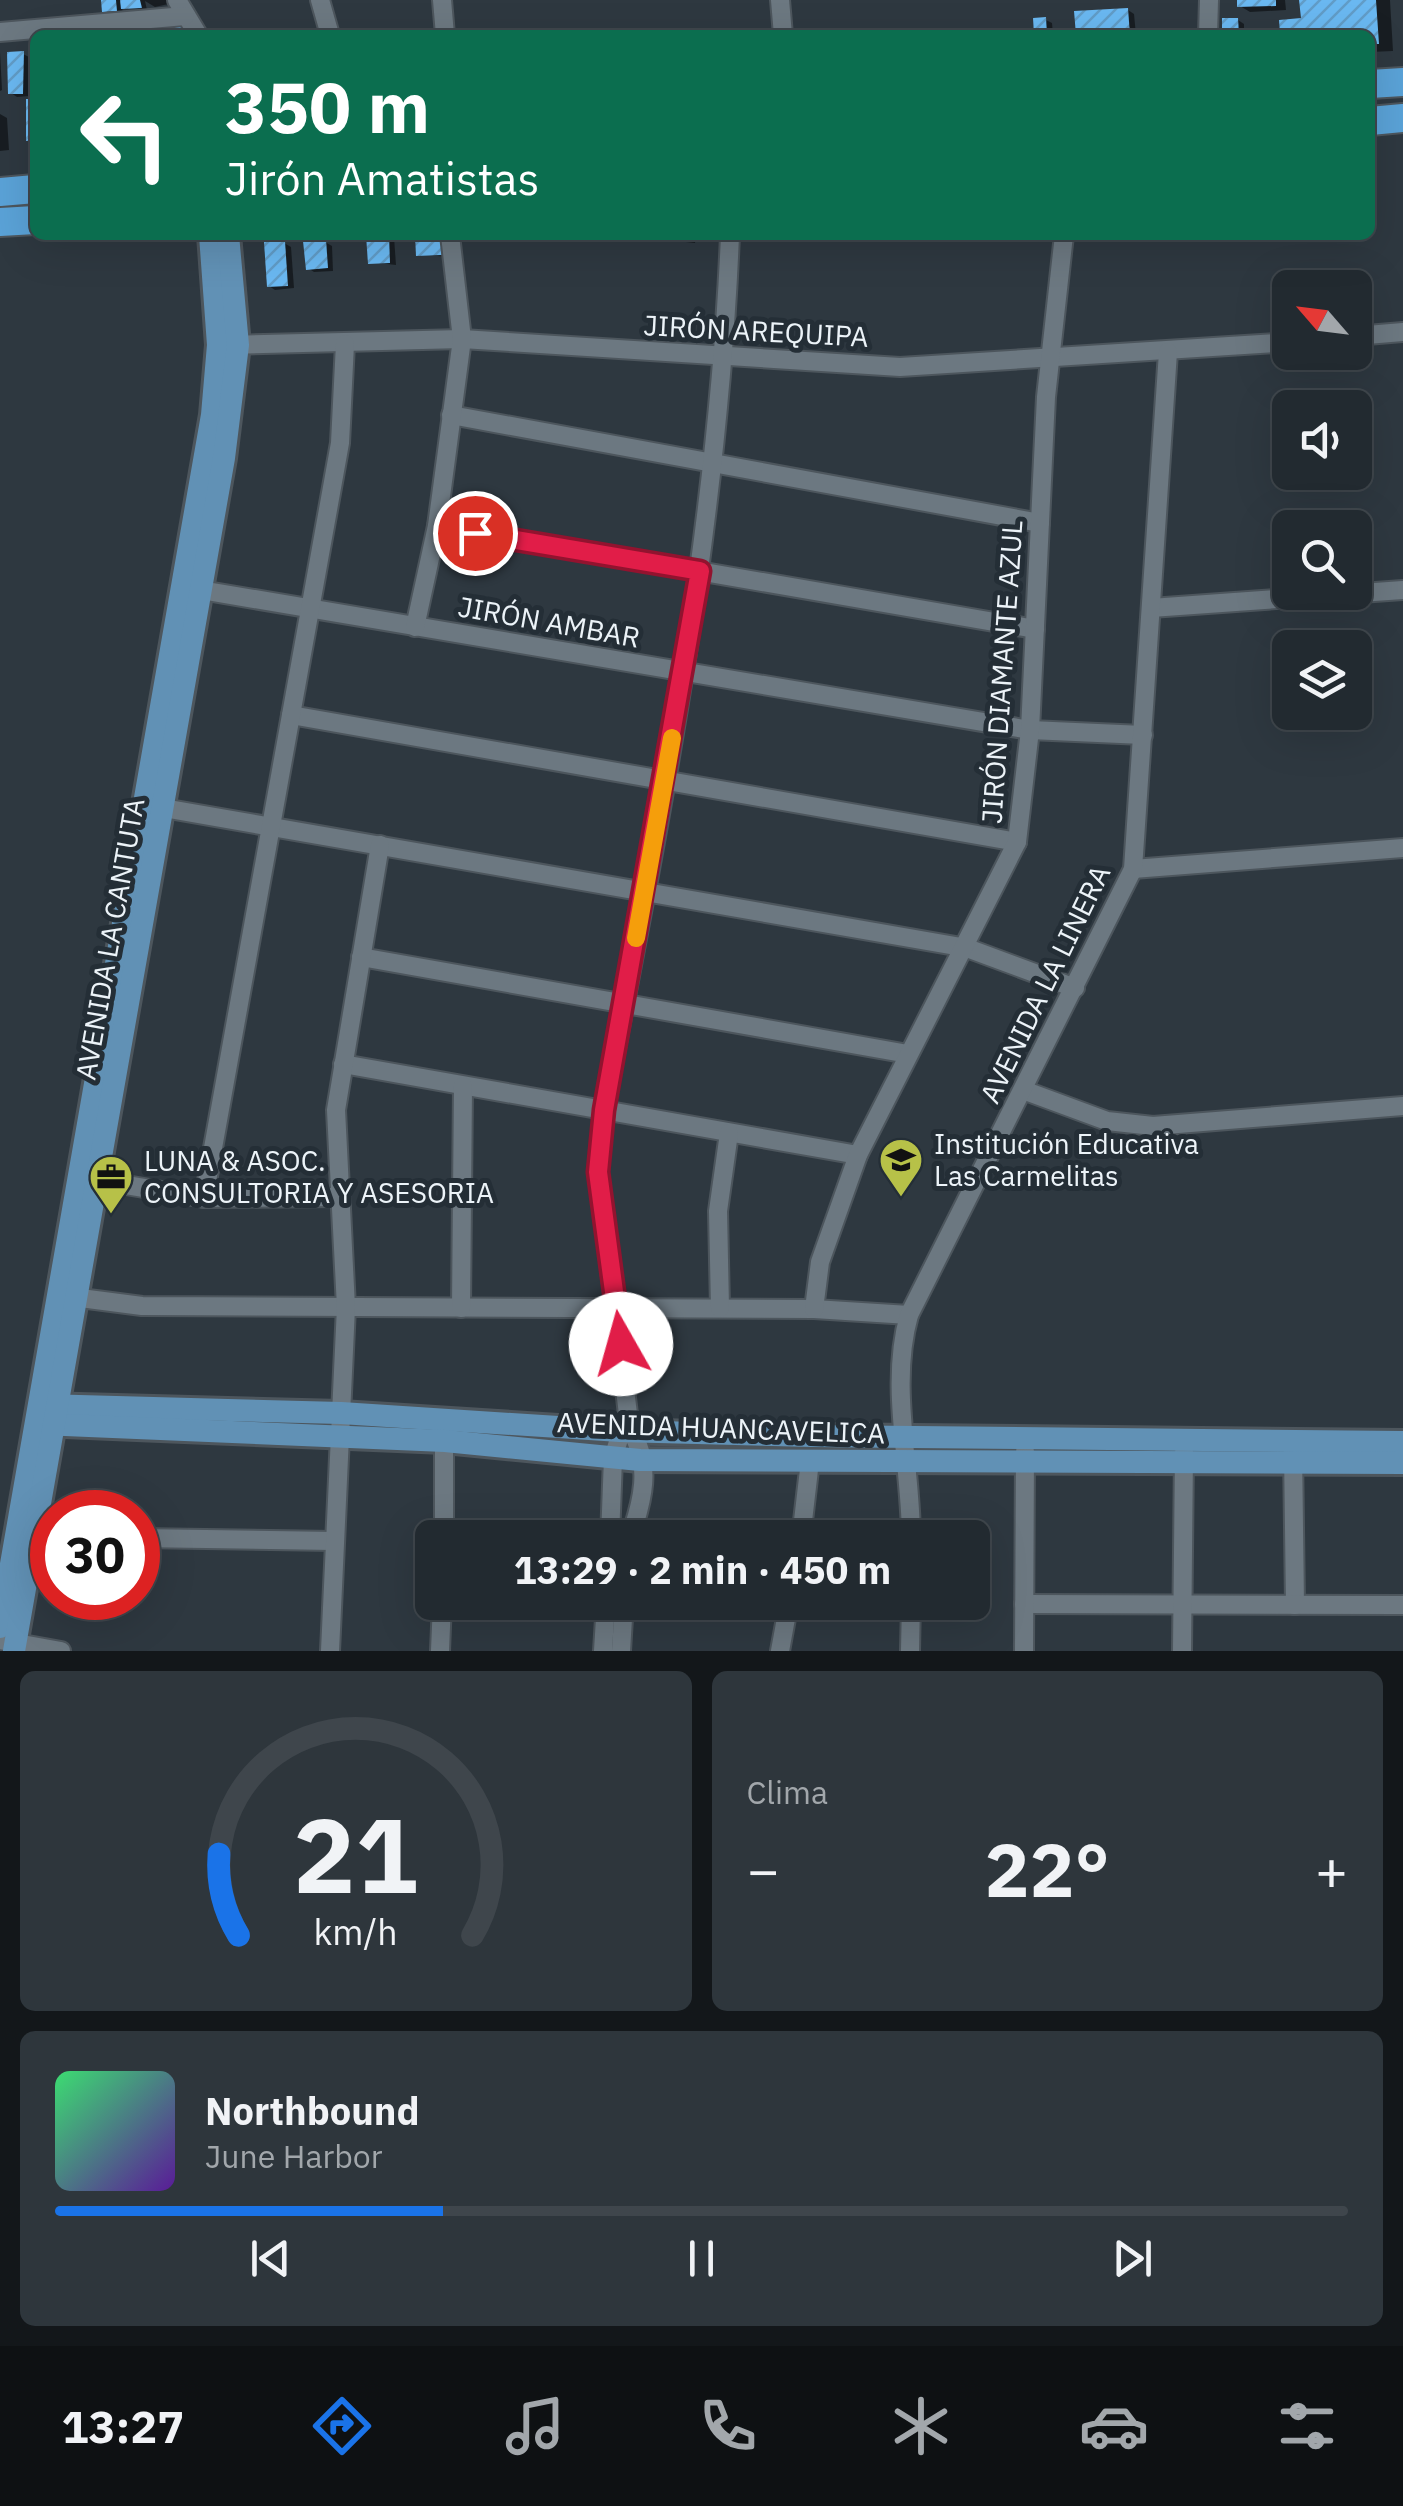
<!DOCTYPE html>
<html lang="es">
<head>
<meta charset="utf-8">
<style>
	body { margin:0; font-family:"IBM Plex Sans",sans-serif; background:#2e363c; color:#f1f3f6; height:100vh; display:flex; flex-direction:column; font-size:38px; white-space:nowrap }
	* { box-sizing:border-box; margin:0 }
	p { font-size:32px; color:#a2a7ab }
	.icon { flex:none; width:55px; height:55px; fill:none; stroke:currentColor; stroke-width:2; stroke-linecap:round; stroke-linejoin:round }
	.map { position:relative; height:1651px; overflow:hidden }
	.panel { display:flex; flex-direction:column; gap:20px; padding:20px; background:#13171a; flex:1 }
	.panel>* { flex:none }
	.top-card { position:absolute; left:30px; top:30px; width:1345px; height:210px; border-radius:15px; box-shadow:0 10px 40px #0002,0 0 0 2px #3f464c; background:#0b6e4f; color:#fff; overflow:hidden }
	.needle { width:65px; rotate:298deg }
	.tools { position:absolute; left:1272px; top:270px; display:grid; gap:20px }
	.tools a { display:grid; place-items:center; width:100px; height:100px; border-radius:15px; background:#222a30; box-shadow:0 10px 40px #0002,0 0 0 2px #3f464c; font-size:50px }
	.speed { position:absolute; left:30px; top:1490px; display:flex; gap:20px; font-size:50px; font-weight:700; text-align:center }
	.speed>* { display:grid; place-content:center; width:130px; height:130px; border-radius:50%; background:#222a30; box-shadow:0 10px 40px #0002,0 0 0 2px #3f464c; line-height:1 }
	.speed .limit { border:15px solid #d22; background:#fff; color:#111 }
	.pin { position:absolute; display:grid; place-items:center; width:85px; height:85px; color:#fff; margin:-42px; border:5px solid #fff; border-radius:50%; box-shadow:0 2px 10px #0007 }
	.me { position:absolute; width:110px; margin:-55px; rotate:353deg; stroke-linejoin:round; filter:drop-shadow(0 0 8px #0008) }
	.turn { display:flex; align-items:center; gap:35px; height:210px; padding:0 30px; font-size:45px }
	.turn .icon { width:130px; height:130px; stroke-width:2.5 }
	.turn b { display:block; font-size:70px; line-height:85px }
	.big { font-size:75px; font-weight:700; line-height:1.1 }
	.panel .widget { flex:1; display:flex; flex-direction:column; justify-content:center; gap:15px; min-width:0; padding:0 35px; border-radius:15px; background:#2e363c }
	.panel .dial { align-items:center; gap:0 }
	.dial svg { height:260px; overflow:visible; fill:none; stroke:#3f464c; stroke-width:7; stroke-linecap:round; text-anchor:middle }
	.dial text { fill:#f1f3f6; stroke:none }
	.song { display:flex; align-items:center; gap:30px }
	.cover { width:120px; height:120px; border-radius:15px; background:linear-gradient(135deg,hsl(140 70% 55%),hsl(270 70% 35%)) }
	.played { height:10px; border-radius:5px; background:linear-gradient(90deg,#1a73e8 30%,#3f464c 30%) }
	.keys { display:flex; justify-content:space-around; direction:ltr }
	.heat { display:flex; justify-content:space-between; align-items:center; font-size:55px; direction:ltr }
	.panel .tiles { flex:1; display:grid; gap:20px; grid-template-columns:1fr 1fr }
	.widget:last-child { grid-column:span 2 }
	.trip { position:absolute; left:415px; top:1520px; width:575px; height:100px; border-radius:15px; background:#222a30; box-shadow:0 10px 40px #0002,0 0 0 2px #3f464c; font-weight:700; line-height:100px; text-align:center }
	.tab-bar { display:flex; height:160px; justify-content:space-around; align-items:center; background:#0e1113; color:#a2a7ab }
	.tab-bar .icon { width:70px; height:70px }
	.tab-bar .on { color:#1a73e8 }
	.tab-bar b { font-size:45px; color:#f1f3f6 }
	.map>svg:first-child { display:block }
	.shadow { fill:#0007 }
	.building { fill:url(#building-hatch) }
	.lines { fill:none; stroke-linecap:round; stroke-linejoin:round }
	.minor-casing { stroke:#4d565d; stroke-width:22 }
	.major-casing { stroke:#4d565d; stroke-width:28 }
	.highway-casing { stroke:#4d565d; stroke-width:32 }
	.minor { stroke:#6c7881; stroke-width:18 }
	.major { stroke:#6191b5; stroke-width:22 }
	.highway { stroke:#5aa2d7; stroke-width:28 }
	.route-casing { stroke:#92132f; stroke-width:25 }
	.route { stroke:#e11d48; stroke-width:18 }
	.slow { stroke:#f59e0b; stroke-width:18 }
	.labels { text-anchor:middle; stroke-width:10; stroke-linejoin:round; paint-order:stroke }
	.street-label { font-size:28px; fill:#ecf3f8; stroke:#242e36 }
	.poi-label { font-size:28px; fill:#ecf3f8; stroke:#242e36; text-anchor:start }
</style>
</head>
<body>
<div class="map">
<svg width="1403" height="1651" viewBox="0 0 1403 1651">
	<defs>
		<pattern id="building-hatch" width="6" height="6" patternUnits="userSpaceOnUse" patternTransform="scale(2.5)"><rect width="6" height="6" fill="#6ab8f1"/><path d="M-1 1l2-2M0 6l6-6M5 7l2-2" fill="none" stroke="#619cc7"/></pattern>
	</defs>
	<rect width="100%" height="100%" fill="#2e3840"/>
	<g class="shadow">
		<path d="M104 0H171L173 3 155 7 145 1 147 10 122 7 123 14H111L104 10Z"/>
		<path d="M1239 0H1285L1286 10 1250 12 1240 6Z"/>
		<path d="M1302 0H1390L1393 51 1370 52V35H1283L1304 23Z"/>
		<path d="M1128 10 1134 14 1136 35H1078Z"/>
		<path d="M1046 20 1052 23 1053 35H1037Z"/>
		<path d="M1238 20 1244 24V35H1225Z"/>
		<path d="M0 52 2 90 0 91Z"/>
		<path d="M23 54 29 57V96L17 97 11 93Z"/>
		<path d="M0 114 7 118 9 150 0 151Z"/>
		<path d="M369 235 394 237 396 265 370 262Z"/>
		<path d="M418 235H440L448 242V257L418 254Z"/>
		<path d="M671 235H696L695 243 677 241Z"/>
		<path d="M801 235H838L837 242 808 240Z"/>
		<path d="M325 242 332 246 333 271 314 272 308 268Z"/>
		<path d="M284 243 291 247 294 288 275 290 269 286Z"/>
	</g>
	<g class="building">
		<path d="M101 0H116L117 11 102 12Z"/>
		<path d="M120 0H140L142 8 121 9Z"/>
		<path d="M1237 0H1276V6L1237 7Z"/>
		<path d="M1299 0H1376L1379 44H1370V35H1280L1279 20 1301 18Z"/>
		<path d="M1128 8 1130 35H1076L1074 11Z"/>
		<path d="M1046 17 1047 35H1034L1033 18Z"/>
		<path d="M1222 18H1238L1239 35H1222Z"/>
		<path d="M166 24 181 25 188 35H168Z"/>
		<path d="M24 51 23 94H8L7 52Z"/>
		<path d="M26 99H35V140L26 141Z"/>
		<path d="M366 235H389L390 263 368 264Z"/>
		<path d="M415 235H440L442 255 416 256Z"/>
		<path d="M326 239 328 268 306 270 303 241Z"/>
		<path d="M285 241 288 286 267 287 264 242Z"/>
	</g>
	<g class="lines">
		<defs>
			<g id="minor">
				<path d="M177 0 198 35"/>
				<path d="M320 0 330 35"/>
				<path d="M442 0 445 35"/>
				<path d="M780 0 783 35"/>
				<path d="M0 32 185 16"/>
				<path d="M1208 35 1209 0"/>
				<path d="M1355 336 1403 332"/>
				<path d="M229 345 462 339 900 367 1290 342"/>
				<path d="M451 415 1040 523"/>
				<path d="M437 526 1035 629"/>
				<path d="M189 588 1030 730 1143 735"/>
				<path d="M1151 608 1403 590"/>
				<path d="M415 627 437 526 462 339 450 235"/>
				<path d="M291 715 1017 842"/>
				<path d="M152 806 967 948 1075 988"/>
				<path d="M1133 869 1403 848"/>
				<path d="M361 957 908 1054"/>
				<path d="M343 1064 858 1155"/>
				<path d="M1023 1090 1107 1121 1153 1126 1403 1106"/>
				<path d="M84 1178 204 1198 340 1197"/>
				<path d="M204 1198 340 443 345 344"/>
				<path d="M65 1296 142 1306 814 1309 909 1315"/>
				<path d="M461 1308 463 1086"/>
				<path d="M720 1308 718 1211 729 1133"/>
				<path d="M814 1309 820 1262 858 1155 1017 842 1030 730 1046 397 1064 235"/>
				<path d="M444 1428V1538"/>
				<path d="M1293 1450 1295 1605"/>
				<path d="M23 1529 52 1533"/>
				<path d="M138 1538 334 1541"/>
				<path d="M610 1538 613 1458 625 1420"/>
				<path d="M630 1538C642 1503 653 1464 630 1430L598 1172 604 1110C660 821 718 530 730 235"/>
				<path d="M801 1538 810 1461"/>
				<path d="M911 1538C911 1464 889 1386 909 1315L1133 869 1168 352"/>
				<path d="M624 1604 736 1602"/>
				<path d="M1024 1604 1403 1605"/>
				<path d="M0 1640 61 1651"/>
				<path d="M330 1651 346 1307 336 1110 380 845"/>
				<path d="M440 1651 442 1602"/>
				<path d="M603 1651 606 1602"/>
				<path d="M621 1651 624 1602"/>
				<path d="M780 1651 789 1602"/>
				<path d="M910 1651 911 1602"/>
				<path d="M1024 1651 1025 1452"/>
				<path d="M1182 1651 1184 1452"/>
			</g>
			<g id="major">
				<path d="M42 1405 341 1413 620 1431 812 1436 1403 1442"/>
				<path d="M41 1424 445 1441 640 1460 1403 1463"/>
				<path d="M0 1627 212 415 218 345 210 235"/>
				<path d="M14 1651 224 458 238 345 228 235"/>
			</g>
			<g id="highway">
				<path d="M1370 84 1403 82"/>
				<path d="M1370 121 1403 118"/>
				<path d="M0 192 35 189"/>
				<path d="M0 222 35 220"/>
			</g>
		</defs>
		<use href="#minor" class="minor-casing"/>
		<use href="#major" class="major-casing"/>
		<use href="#highway" class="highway-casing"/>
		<use href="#minor" class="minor"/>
		<use href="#major" class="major"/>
		<use href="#highway" class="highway"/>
	</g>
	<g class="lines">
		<defs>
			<path id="route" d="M475 533 700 571 604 1110 598 1172 621 1344"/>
		</defs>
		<use href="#route" class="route-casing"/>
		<use href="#route" class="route"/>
		<path class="slow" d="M636 938 672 738"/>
	</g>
	<defs>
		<symbol id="school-pin" viewBox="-11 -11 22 30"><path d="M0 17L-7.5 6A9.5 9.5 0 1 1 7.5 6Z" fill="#b7c148" stroke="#242e36"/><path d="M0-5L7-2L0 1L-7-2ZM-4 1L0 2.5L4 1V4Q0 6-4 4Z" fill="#111"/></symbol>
		<symbol id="office-pin" viewBox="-11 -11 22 30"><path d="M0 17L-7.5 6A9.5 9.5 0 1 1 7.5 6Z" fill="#b7c148" stroke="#242e36"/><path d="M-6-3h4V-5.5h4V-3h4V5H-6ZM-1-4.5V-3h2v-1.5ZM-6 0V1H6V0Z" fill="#111"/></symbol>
	</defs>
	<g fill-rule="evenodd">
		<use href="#school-pin" x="876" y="1135" width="50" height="68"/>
		<use href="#office-pin" x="86" y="1152" width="50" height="68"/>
	</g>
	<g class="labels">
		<g class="street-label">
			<text transform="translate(756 331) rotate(3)" y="10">JIRÓN AREQUIPA</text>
			<text transform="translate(549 622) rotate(10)" y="10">JIRÓN AMBAR</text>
			<text transform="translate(1002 672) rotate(-86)" y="10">JIRÓN DIAMANTE AZUL</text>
			<text transform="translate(110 939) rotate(-80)" y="10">AVENIDA LA CANTUTA</text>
			<text transform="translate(1045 984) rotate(-64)" y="10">AVENIDA LA LINERA</text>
			<text transform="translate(721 1428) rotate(2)" y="10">AVENIDA HUANCAVELICA</text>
		</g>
		<g class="poi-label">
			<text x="934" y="1154">Institución Educativa<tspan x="934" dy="32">Las Carmelitas</tspan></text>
			<text x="144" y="1171">LUNA &amp; ASOC.<tspan x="144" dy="32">CONSULTORIA Y ASESORIA</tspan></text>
		</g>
	</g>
</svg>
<div class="tools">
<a><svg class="needle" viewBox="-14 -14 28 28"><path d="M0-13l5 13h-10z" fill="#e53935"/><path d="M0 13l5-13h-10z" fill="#a2a7ab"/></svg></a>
<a><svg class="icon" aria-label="sound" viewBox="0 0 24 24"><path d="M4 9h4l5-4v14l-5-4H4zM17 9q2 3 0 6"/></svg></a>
<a><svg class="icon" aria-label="search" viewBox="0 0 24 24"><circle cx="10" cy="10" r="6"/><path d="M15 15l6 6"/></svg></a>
<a><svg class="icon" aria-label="layers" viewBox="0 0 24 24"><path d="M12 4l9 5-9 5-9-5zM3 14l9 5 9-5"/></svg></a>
</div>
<div class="speed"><div class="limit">30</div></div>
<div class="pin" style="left:475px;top:533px;background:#d93025"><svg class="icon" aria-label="arrive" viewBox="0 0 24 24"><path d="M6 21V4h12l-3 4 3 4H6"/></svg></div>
<svg class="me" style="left:621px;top:1344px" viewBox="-20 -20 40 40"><circle r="19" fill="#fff"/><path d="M0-13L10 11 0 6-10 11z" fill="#e11d48"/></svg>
<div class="trip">13:29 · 2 min · 450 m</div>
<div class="top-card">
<div class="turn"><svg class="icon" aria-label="left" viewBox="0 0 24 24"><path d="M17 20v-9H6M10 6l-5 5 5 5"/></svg><div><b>350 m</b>Jirón Amatistas</div></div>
</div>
</div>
<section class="panel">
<div class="tiles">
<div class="widget dial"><svg viewBox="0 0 100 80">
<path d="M14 69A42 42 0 1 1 86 69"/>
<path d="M14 69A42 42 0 0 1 8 44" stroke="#1a73e8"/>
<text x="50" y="56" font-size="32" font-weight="700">21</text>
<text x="50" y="72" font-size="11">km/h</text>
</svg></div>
<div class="widget"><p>Clima</p>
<div class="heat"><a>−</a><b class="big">22°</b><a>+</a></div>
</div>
<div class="widget">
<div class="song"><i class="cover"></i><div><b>Northbound</b><p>June Harbor</p></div></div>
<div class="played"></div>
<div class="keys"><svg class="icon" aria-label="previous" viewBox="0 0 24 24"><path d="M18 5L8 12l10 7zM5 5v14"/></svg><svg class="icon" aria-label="pause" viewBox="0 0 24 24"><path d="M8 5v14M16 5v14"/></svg><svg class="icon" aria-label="next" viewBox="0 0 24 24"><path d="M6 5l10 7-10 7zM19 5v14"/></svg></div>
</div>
</div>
</section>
<nav class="tab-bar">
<b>13:27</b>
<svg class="icon on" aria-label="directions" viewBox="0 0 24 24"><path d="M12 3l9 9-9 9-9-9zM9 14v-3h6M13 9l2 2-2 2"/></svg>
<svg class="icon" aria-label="music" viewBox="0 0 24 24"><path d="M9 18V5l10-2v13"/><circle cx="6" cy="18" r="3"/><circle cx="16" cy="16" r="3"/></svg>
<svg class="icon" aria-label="phone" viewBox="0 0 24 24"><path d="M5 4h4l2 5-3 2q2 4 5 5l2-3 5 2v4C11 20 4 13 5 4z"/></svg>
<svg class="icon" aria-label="climate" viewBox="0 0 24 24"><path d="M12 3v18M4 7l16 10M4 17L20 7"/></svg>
<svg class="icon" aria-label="car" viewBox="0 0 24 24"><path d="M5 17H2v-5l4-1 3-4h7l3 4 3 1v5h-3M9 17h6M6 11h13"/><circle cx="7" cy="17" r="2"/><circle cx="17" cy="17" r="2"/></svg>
<svg class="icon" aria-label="filters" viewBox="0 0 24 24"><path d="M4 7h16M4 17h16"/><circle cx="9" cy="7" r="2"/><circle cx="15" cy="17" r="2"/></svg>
</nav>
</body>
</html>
